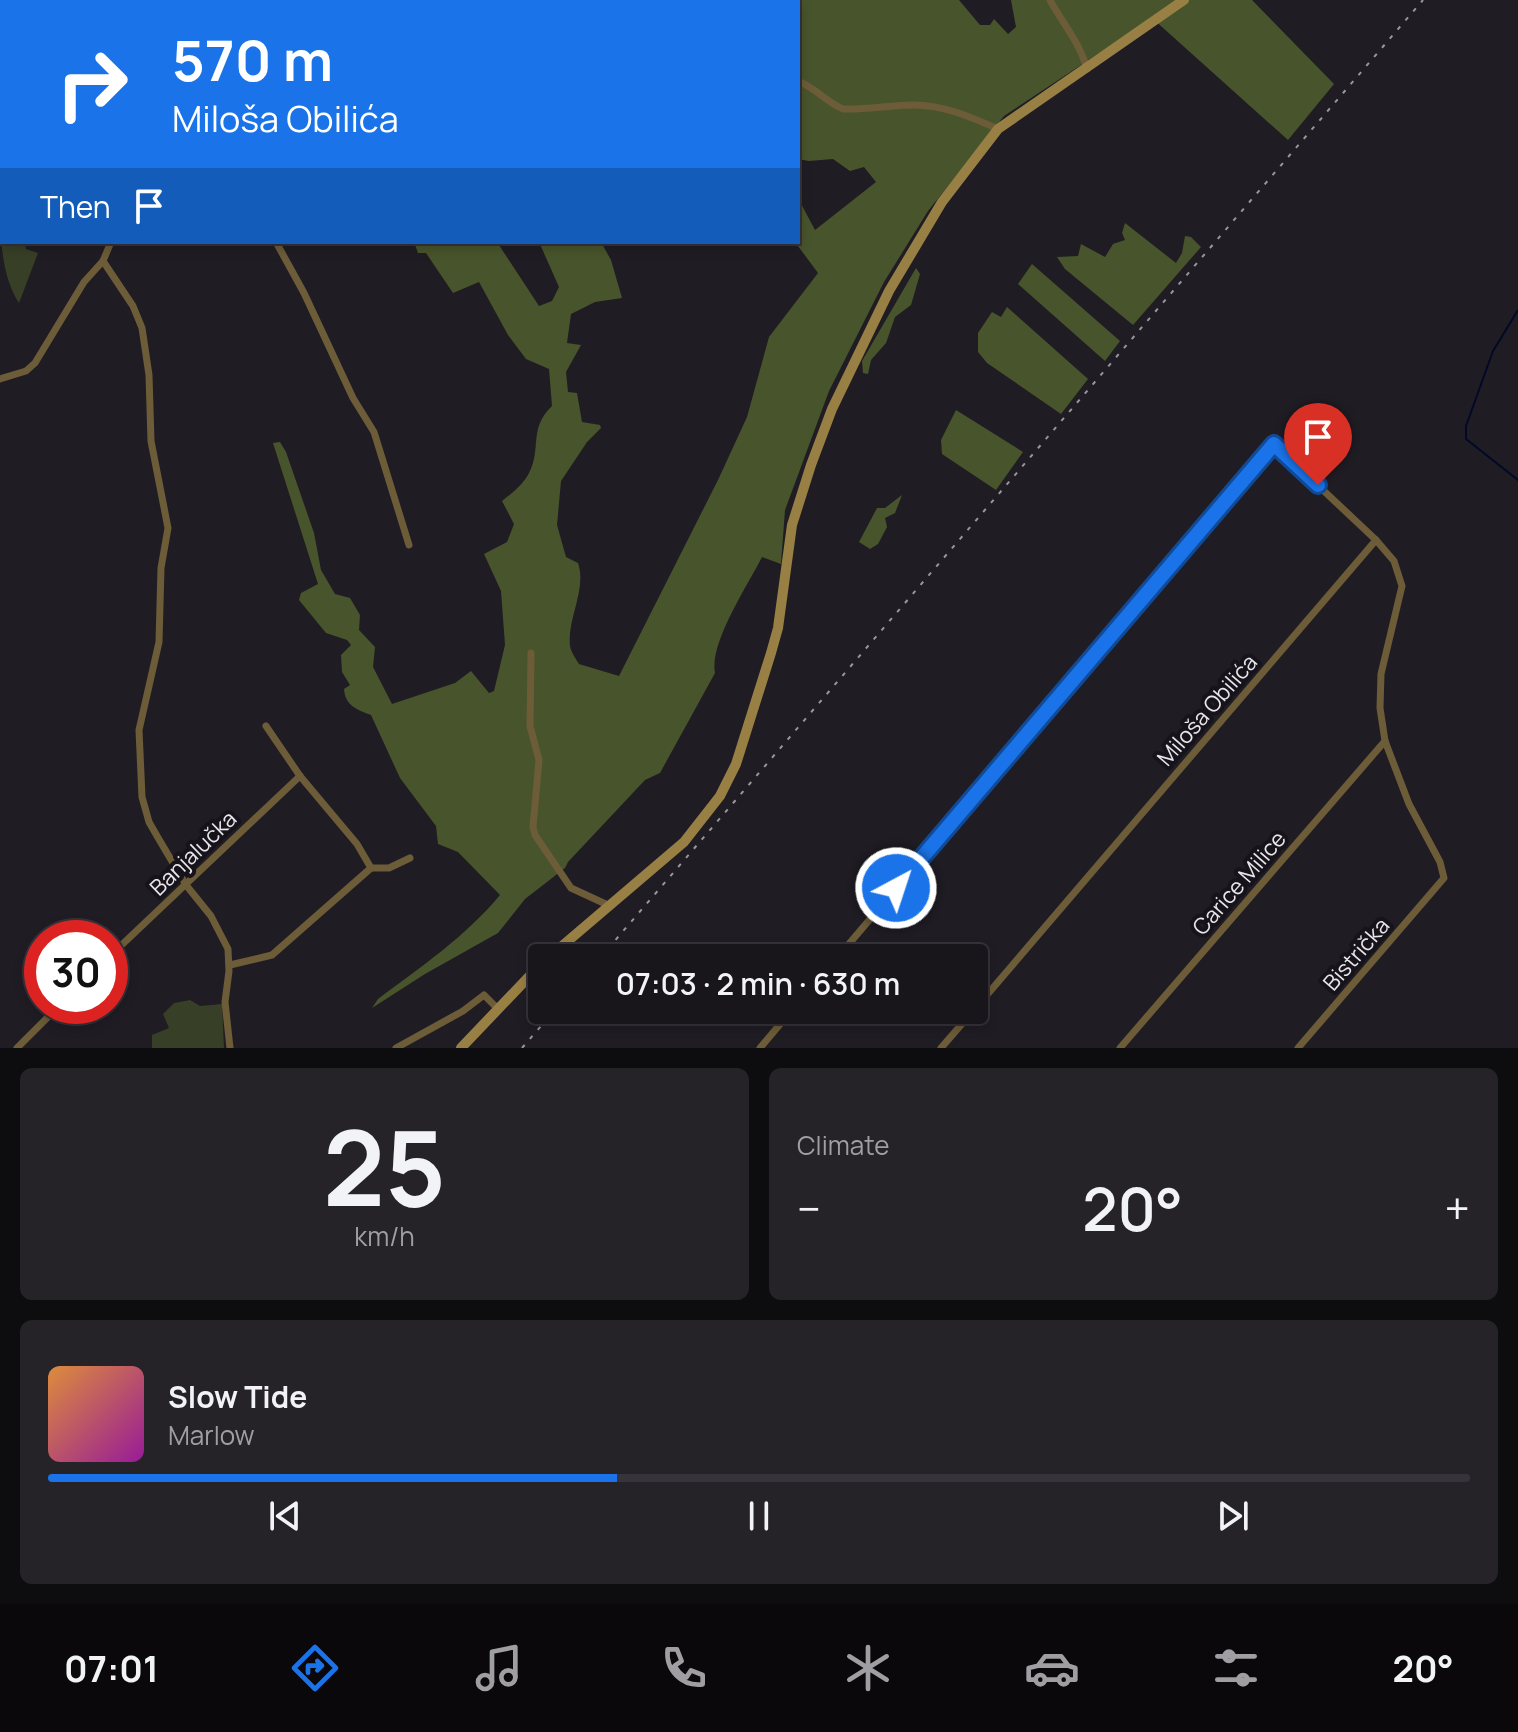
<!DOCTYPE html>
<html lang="en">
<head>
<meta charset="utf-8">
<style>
	body { margin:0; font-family:Manrope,sans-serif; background:#252228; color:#f1f3f6; height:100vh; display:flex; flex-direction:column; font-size:30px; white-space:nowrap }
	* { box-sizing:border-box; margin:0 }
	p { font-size:26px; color:#9f9fa3 }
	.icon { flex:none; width:44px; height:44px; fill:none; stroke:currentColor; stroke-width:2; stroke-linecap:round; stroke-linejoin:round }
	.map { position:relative; height:1048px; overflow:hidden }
	.panel { display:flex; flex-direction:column; gap:20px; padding:20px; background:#0d0c0f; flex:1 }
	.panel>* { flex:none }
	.top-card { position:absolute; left:0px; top:0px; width:800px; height:244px; box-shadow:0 4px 12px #0003,0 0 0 2px #36343a; background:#1a73e8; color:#fff; overflow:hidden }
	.speed { position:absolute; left:24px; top:920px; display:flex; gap:16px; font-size:40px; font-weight:700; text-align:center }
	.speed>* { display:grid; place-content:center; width:104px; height:104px; border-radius:50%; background:#18151b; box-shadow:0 4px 12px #0003,0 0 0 2px #36343a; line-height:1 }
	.speed .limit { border:12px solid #d22; background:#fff; color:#111 }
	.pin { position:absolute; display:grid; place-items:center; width:68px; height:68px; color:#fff; margin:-82px -34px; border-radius:50% 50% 50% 0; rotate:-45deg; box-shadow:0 0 8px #0007 }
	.pin .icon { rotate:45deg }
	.me { position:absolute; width:88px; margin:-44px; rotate:40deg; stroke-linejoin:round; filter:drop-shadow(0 0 6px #0008) }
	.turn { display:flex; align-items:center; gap:28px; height:168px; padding:0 40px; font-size:36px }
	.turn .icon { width:104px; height:104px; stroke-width:2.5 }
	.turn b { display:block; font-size:56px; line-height:68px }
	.then { display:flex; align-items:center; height:76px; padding:0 40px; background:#0003; gap:16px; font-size:30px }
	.big { font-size:60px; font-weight:600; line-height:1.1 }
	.panel .widget { flex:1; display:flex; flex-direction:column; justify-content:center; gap:12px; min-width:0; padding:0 28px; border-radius:12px; background:#252228 }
	.panel .dial { align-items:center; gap:0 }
	.dial b { font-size:104px; line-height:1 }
	.song { display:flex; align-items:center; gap:24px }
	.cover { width:96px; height:96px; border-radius:12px; background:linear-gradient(135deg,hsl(30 70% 55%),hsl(300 70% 35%)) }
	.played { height:8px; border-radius:4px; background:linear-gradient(90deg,#1a73e8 40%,#36343a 40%) }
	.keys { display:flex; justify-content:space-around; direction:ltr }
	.heat { display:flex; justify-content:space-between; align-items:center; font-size:44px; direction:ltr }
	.panel .tiles { flex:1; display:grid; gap:20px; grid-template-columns:1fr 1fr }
	.widget:last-child { grid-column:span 2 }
	.trip { position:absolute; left:528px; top:944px; width:460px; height:80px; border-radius:8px; background:#18151b; box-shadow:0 4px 12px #0003,0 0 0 2px #36343a; font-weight:600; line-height:80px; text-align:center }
	.dock { display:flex; height:128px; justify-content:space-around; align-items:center; background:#0a080b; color:#9f9fa3 }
	.dock .icon { width:56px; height:56px }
	.dock .current { color:#1a73e8 }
	.dock b { font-size:36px; color:#f1f3f6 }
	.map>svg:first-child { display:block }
	.green { fill:#373f27 }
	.forest { fill:#48542c }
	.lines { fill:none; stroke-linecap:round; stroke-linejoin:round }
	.stream { stroke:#020927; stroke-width:2 }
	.minor { stroke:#6c5c38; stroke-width:7 }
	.secondary { stroke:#987f44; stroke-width:10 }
	.rail { stroke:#99969c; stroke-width:2; stroke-dasharray:4 8; stroke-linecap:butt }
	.route-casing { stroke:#114b97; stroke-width:20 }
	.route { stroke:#1a73e8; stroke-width:14 }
	.labels { text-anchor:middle; stroke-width:8; stroke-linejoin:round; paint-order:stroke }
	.street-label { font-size:22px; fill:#e8e6eb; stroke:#17131a }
</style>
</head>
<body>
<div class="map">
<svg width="1518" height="1048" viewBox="0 0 1518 1048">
	<rect width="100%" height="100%" fill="#201c24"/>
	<g class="green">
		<path d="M0 196 2 242H25L26 249 38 253 19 303C0 274 0 231 0 196Z"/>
		<path d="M190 1000 200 1006 222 1004 224 1048H152V1035L169 1028 163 1014 174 1003Z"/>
	</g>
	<g class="forest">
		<path d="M669 0H959L980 25H990L994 19 1008 34 1016 27 1011 0H1252L1334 84 1288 140 1152 18 1004 116 928 211 884 282 829 391 785 510 781 564 762 557C748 585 709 643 715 673L660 773 645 780 568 862 565 868 525 899 498 933 425 974 372 1008 378 999C422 966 465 937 500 895L458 852 438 844 436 826 400 778 371 715C358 710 345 706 344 689L350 685 342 672 341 655 351 645 347 640 326 633 299 600 301 593 318 584 273 443 280 442 286 452 314 533 321 570 335 594 350 598 360 615 359 630 375 647 373 667 392 704 455 683 471 671 489 693 494 691 505 645 501 591 484 554 507 542 514 524 502 501C512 493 523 485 529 473 542 448 528 429 552 406L549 369 526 359 508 335 479 282 453 293 426 253H418L414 242H497L539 306 552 301 559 287 539 242H601L611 260 622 298 595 302 571 314 567 343 581 345 566 372 568 392 577 393 582 422 600 425 601 428 587 442 561 481 557 525 566 557 578 563C587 590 567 618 570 646 571 652 576 659 579 664L619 676 718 480 747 417 769 337 818 273 795 242H798V198L815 230 876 182 864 167 850 171 833 159 809 161 798 159V2Z"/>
		<path d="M1125 223 1176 263 1182 253 1185 236 1191 237 1201 247 1133 325 1065 269 1057 257 1078 256 1081 244 1105 257 1113 244 1125 240 1122 233Z"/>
		<path d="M1032 264 1120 341 1105 361 1018 284Z"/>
		<path d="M916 268 920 274 911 305 895 317 886 343 871 360 868 374 863 373 862 361Z"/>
		<path d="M1007 307 1088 379 1061 414 987 363 978 352V333L992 312 1001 317Z"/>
		<path d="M956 410 1023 452 996 490 942 454 941 440Z"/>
		<path d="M902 495 895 513 885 518 887 527 878 544 870 549 859 542 877 508H885Z"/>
	</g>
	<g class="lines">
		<path class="stream" d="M1518 310 1493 351 1466 426V439L1518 480"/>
		<g class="minor">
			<path d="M499 0 501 2"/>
			<path d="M1050 0C1063 24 1080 43 1087 69"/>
			<path d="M143 2V0"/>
			<path d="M798 81C816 88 826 102 843 109 867 110 890 105 913 105 944 105 971 117 998 129"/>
			<path d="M276 242 304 293 353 398 374 432 409 545"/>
			<path d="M103 261 133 306 142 328 149 375 151 441 168 528 161 568 159 642 139 730 142 797 149 822 157 836 186 885 211 916 228 949 229 971 225 1002 230 1048"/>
			<path d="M0 379 26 371 35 363 84 282 103 261 111 242"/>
			<path d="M531 653 530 726 539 760 533 827 535 835 571 888 610 906"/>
			<path d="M371 868H389L410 858"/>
			<path d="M110 956 300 776"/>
			<path d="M837 958 1274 444 1376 540 974 1010"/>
			<path d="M230 965 272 955 371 868 357 844 300 776 266 726"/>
			<path d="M17 1048 59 1006"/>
			<path d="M396 1048 463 1011 484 995 497 1008"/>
			<path d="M760 1048 792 1010"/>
			<path d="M941 1048 974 1010"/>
			<path d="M1120 1048 1385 741"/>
			<path d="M1298 1048 1444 878 1440 862 1409 804 1385 741 1380 708 1381 674 1402 586 1394 561 1376 540"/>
		</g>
		<g class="secondary">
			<path d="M548 958 684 842 720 796 736 764 771 653 778 628 792 525 811 465 832 409 889 291 942 202 998 129 1184 0"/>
			<path d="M461 1048 542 963"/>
		</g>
		<g class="rail">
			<path d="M600 958 1423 0"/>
			<path d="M522 1048 555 1010"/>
		</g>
	</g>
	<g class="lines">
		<defs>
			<path id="route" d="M896 888 1274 444 1318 485"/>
		</defs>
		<use href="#route" class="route-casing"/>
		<use href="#route" class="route"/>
	</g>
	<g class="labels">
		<g class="street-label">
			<text transform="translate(1207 710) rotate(-49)" y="8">Miloša Obilića</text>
			<text transform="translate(193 853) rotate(-44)" y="8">Banjalučka</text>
			<text transform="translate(1239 883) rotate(-49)" y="8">Carice Milice</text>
			<text transform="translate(1356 954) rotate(-49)" y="8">Bistrička</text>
		</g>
	</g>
</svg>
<div class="speed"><div class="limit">30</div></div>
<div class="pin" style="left:1318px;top:485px;background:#d93025"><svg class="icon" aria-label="arrive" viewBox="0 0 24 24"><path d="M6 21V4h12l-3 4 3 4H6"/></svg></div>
<svg class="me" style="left:896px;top:888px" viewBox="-20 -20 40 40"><circle r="17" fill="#1a73e8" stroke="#fff" stroke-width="3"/><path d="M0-11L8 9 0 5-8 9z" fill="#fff"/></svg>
<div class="trip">07:03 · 2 min · 630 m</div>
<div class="top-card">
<div class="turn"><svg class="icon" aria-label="right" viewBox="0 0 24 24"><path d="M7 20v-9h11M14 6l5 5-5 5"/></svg><div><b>570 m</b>Miloša Obilića</div></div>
<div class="then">Then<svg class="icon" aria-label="arrive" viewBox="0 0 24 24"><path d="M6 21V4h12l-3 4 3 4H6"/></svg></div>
</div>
</div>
<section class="panel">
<div class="tiles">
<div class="widget dial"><b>25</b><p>km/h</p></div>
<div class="widget"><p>Climate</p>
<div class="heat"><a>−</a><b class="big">20°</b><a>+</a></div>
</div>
<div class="widget">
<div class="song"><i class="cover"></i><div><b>Slow Tide</b><p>Marlow</p></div></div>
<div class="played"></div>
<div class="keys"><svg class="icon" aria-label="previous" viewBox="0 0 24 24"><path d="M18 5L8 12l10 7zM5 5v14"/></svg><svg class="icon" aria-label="pause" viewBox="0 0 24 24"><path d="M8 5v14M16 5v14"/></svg><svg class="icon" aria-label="next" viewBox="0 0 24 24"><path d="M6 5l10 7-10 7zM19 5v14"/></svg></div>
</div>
</div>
</section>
<nav class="dock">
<b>07:01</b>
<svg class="icon current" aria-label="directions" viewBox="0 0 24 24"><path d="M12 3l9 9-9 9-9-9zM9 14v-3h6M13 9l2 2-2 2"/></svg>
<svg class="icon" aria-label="music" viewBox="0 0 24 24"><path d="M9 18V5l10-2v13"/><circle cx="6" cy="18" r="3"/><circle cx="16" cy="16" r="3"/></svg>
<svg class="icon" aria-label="phone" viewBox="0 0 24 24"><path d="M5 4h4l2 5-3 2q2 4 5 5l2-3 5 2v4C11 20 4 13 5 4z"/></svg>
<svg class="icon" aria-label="climate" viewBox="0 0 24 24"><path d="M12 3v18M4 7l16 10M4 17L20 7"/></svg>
<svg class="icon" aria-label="car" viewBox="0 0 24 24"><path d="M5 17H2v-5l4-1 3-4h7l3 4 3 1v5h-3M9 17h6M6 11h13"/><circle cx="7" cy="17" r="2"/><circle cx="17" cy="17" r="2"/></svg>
<svg class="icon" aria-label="filters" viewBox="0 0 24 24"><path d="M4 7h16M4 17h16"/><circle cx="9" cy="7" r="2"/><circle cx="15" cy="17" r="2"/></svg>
<b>20°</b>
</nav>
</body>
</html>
